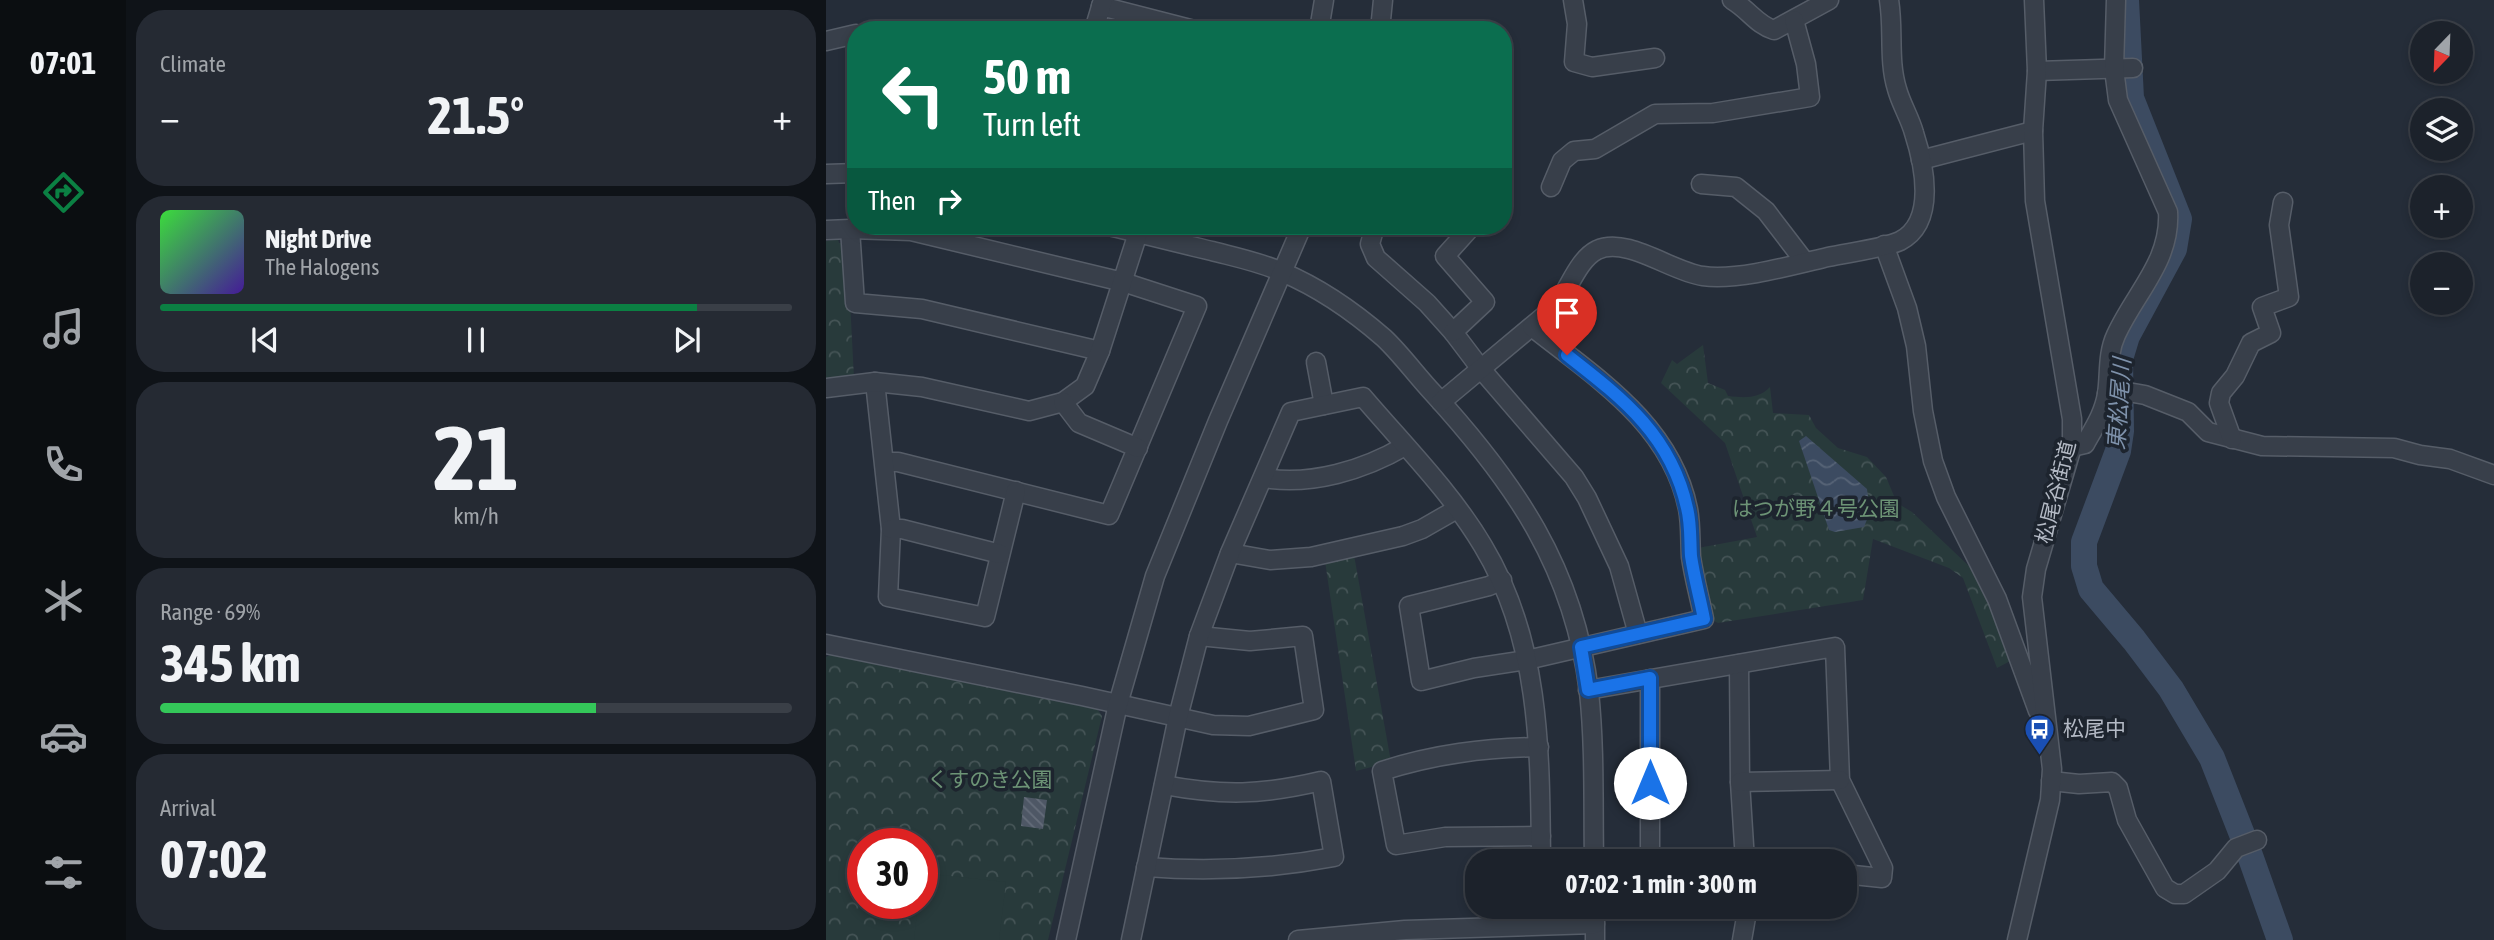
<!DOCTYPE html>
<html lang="en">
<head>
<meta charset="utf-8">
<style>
	body { margin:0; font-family:"Asap Condensed","Noto Sans JP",sans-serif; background:#252a33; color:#f1f3f6; height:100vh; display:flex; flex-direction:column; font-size:26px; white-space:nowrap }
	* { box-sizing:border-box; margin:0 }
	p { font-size:23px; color:#a0a4a9 }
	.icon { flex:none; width:38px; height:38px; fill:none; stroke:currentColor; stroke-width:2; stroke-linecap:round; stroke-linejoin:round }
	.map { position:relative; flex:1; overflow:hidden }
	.drawer { display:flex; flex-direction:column; gap:10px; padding:10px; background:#0f1318; width:700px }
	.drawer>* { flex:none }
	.banner { position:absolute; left:21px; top:21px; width:665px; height:214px; border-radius:28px; box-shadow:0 4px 10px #0003,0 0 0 2px #3a3f47; background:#0b6e4f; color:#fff; overflow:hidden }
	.needle { width:46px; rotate:203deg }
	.buttons { position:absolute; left:1584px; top:21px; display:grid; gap:14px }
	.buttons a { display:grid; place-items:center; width:63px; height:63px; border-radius:50%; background:#1c222b; box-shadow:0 4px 10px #0003,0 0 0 2px #3a3f47; font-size:35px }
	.speed { position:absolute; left:21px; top:828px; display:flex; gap:14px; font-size:35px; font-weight:700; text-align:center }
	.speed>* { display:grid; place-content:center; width:91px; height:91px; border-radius:50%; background:#1c222b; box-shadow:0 4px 10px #0003,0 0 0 2px #3a3f47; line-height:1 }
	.speed .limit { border:10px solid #d22; background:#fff; color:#111 }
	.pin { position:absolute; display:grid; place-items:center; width:60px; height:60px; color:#fff; margin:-72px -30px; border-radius:50% 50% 50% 0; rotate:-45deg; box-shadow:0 0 7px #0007 }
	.pin .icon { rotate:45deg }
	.me { position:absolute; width:77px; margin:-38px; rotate:0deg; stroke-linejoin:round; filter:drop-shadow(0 0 5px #0008) }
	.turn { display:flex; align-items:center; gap:24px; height:147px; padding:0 21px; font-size:32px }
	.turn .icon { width:91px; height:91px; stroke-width:2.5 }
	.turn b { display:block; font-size:49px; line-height:60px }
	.then { display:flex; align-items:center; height:66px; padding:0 21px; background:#0003; gap:14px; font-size:26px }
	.big { font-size:52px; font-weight:700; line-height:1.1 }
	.drawer .card { flex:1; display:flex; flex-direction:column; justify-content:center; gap:10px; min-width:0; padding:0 24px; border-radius:28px; background:#252a33 }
	.drawer .dial { align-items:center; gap:0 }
	.dial b { font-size:91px; line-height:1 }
	.song { display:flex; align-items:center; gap:21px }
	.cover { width:84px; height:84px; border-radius:10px; background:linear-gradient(135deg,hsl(120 70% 55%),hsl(260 70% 35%)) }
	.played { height:7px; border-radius:4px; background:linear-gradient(90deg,#0b8043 85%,#3a3f47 85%) }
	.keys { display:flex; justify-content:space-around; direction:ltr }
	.heat { display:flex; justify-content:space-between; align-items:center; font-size:38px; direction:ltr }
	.charge { height:10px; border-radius:5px; background:linear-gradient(90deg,#34c759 69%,#3a3f47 0) }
	.trip { position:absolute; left:639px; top:849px; width:392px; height:70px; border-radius:28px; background:#1c222b; box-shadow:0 4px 10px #0003,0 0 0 2px #3a3f47; font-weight:700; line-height:70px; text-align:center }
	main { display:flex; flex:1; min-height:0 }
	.dock { display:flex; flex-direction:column; width:126px; justify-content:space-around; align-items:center; background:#0b0e11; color:#a0a4a9 }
	.dock .icon { width:49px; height:49px }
	.dock .on { color:#0b8043 }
	.dock b { font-size:32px; color:#f1f3f6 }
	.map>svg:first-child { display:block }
	.park { fill:url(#park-crowns); fill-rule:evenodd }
	.garden { fill:#283a3b }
	.water { fill:url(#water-waves) }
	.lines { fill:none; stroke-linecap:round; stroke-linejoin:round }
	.river { stroke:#3c4b61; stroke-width:26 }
	.building { fill:url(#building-back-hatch) }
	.minor-casing { stroke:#565d68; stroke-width:21 }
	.minor { stroke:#383f4a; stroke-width:18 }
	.route-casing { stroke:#114b97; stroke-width:18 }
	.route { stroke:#1a73e8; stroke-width:12 }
	.labels { text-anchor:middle; stroke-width:7; stroke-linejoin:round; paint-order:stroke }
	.street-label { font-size:21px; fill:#b4bac5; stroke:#1d242e }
	.park-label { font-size:21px; fill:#6d9476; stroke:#1d242e }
	.poi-label { font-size:21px; fill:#b4bac5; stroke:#1d242e; text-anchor:start }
	.water-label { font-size:23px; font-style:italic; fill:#7e91aa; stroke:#1d242e }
</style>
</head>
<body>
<main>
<nav class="dock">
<b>07:01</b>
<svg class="icon on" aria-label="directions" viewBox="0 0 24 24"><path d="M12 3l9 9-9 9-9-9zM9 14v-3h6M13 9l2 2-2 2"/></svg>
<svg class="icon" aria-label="music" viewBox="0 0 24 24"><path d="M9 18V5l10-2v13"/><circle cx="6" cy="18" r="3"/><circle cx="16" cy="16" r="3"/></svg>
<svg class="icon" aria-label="phone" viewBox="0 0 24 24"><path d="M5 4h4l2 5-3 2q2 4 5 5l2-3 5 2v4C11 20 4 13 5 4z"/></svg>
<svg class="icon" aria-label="climate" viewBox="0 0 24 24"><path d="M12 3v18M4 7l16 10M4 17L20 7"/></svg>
<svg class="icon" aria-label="car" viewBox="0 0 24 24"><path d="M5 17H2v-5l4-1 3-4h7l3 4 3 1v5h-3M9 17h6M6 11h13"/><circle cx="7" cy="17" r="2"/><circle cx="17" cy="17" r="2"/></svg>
<svg class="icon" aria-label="filters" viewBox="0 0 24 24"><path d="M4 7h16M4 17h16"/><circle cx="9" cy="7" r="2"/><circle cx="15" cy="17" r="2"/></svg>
</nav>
<section class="drawer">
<div class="card"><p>Climate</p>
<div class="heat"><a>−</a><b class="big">21.5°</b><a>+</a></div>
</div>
<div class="card">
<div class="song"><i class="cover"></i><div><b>Night Drive</b><p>The Halogens</p></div></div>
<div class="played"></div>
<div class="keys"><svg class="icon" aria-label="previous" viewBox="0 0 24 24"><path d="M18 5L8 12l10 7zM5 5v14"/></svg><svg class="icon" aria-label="pause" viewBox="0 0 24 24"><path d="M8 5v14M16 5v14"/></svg><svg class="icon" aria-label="next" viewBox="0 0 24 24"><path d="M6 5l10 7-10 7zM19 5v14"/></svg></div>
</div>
<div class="card dial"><b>21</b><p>km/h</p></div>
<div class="card"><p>Range · 69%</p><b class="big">345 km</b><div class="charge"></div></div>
<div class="card"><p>Arrival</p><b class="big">07:02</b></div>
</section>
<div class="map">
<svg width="1668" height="940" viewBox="0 0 1668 940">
	<defs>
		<pattern id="park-crowns" width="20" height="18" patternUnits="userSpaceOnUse" patternTransform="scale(1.75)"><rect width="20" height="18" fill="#283a3b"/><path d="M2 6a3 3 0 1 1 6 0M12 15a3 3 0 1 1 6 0" fill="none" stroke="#455456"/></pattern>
		<pattern id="water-waves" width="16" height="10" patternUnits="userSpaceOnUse" patternTransform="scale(1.75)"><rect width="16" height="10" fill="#3c4b61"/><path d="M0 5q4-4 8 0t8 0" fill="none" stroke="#566376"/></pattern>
		<pattern id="building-back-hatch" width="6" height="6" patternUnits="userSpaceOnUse" patternTransform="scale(1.75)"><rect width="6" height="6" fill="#4e5765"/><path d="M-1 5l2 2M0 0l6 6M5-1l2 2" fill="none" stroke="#656d7a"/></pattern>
	</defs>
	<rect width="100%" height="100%" fill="#252d39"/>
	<g class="park">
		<path d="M12 239 13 243H21L28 378 0 381V241Z"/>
		<path d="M877 345 882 383 899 390 902 396C918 398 933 399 944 387L947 413 983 415 990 428 1012 448 1041 457 1060 477 1071 503 1086 512 1144 567 1160 589 1188 659 1171 668 1137 578 1123 568 1047 539 1037 600 892 623 884 619 872 548 931 537 899 443 835 383 846 360 851 364Z"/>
		<path d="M528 555 565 762 530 771 499 561Z"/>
		<path d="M8 653 270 707 276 716 222 940H0V657ZM37 844H96V903H37Z"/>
	</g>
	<path class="garden" d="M96 873 180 882 173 940H88L92 903H96Z"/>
	<path class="water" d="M980 436 1041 489 1044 512 1038 527 1009 532 1003 530 973 441Z"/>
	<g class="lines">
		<path class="river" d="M1300 0 1305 98 1353 219 1348 249 1301 336 1294 359 1295 431 1292 451 1258 542V566L1265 589 1308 640 1345 689 1386 758 1421 847 1454 940"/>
	</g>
	<path class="building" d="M198 797 221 800 217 829 195 826Z"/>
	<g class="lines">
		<defs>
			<g id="minor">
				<path d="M747 0 751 24 748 62 766 67 829 58"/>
				<path d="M906 0C923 10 931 25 948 30L1003 0"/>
				<path d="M275 6 368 30"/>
				<path d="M268 30 277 0"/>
				<path d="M493 30 498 0"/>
				<path d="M554 30 557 0"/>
				<path d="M0 41 30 34"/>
				<path d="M1211 71 1307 68"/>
				<path d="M1095 160 1207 131"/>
				<path d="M0 174 30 173"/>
				<path d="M875 184 910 187 940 211 979 262"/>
				<path d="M725 187 736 161 748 151 769 149 829 114 887 113 984 97 980 64 968 20"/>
				<path d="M283 226C317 234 351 243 386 251 409 257 434 262 456 272 494 288 527 311 558 338 576 355 590 375 607 393 689 483 748 568 763 692 769 748 767 805 768 861"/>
				<path d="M549 226 544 244 550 258 601 303 627 332 655 369 748 477 761 498 793 566 812 634"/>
				<path d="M24 229 29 303 96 309 274 351"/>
				<path d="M0 230 24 229 85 231 297 282 371 306 283 515 72 462H59"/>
				<path d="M1058 245 1081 308 1090 346 1097 411 1107 461 1120 497 1171 599 1212 711"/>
				<path d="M627 332 659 302 619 256 646 226"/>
				<path d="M490 362 498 405"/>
				<path d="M49 382 65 529 62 597 159 617 190 491"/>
				<path d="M0 388 49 382 96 387 203 411 237 402 259 386 274 351 312 233"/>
				<path d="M1281 393 1302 392 1319 395 1362 412 1382 432 1436 446 1568 448 1594 455 1624 459 1668 475"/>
				<path d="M237 402 253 423 312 448"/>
				<path d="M615 402 718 316C723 311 729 306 733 301 744 286 753 259 771 250 801 236 846 272 877 276 911 281 968 265 1002 257 1020 253 1060 248 1074 241 1111 222 1098 164 1088 133 1084 118 1075 104 1071 89 1062 60 1068 30 1063 0"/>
				<path d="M1406 439 1393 403 1395 393 1409 376 1425 343 1445 333 1436 307 1463 297 1453 225 1457 202"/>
				<path d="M1246 447 1259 444C1268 428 1278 413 1281 394 1284 375 1281 354 1290 335 1309 293 1345 261 1342 212L1292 100 1288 69 1290 0"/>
				<path d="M438 478C485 486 538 470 579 446"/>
				<path d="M65 529H76L174 554"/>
				<path d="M404 553 444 560 485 557 577 536 596 529 631 509"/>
				<path d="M676 580 663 586 583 606 595 681 648 668 701 660 878 619C874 599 868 578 865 557 864 541 865 524 862 509 845 424 769 377 706 327"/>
				<path d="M0 644 256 696 387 725 423 726 488 710 477 636 424 641 373 636"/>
				<path d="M913 664 914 782 919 861"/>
				<path d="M824 679V861"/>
				<path d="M762 690 1009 647 1014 780 1057 868 1056 878 1018 874"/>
				<path d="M713 747C658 748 609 754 556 771L570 845 619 837 715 836"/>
				<path d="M1225 781 1253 784 1286 782 1292 788 1301 820 1339 888 1349 894H1358L1391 871 1410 848 1431 840"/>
				<path d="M914 782 1014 780"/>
				<path d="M320 867C385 872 445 869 508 857L495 781C436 795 397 796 338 785"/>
				<path d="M716 906V925"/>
				<path d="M769 906V940"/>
				<path d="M240 940 292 704 329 576 392 421 476 226"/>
				<path d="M305 940 352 717 373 636 404 553 465 412 537 397C578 445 625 492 657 546 715 642 714 753 715 861"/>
				<path d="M472 940 579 930 769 924"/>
				<path d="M916 940 922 906"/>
				<path d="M1191 940 1224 800 1226 769 1206 597 1210 569 1246 447V419L1209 201 1207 131 1211 71 1208 0"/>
			</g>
		</defs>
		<use href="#minor" class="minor-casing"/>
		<use href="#minor" class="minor"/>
	</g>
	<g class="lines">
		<defs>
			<path id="route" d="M741 355C796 398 845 435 861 508 865 523 864 540 865 556 868 577 874 598 878 619L755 647 762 690 824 678V783"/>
		</defs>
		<use href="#route" class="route-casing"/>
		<use href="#route" class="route"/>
	</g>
	<defs>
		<symbol id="bus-pin" viewBox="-11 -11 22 30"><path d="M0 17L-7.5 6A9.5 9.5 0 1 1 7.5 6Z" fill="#1a4fb4" stroke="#1d242e"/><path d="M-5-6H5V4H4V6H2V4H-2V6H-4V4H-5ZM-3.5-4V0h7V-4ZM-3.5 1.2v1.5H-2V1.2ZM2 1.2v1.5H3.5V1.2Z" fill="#fff"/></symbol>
	</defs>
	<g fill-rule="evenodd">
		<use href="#bus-pin" x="1196" y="712" width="35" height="47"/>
	</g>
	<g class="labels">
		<g class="street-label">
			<text transform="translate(1230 492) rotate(-76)" y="7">松尾谷街道</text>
		</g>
		<g class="park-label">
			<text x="990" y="516">はつが野４号公園</text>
			<text x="164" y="787">くすのき公園</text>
		</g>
		<g class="poi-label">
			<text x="1237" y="736">松尾中</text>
		</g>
		<g class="water-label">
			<text transform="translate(1293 404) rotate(-86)" y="8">東松尾川</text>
		</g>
	</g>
</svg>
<div class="buttons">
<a><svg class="needle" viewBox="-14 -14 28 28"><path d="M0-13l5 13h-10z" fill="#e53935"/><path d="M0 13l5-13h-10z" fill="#a0a4a9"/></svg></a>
<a><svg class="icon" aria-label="layers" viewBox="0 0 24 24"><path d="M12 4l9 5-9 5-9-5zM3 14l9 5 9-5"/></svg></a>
<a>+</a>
<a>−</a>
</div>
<div class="speed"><div class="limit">30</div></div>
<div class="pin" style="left:741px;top:355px;background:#d93025"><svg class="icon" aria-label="arrive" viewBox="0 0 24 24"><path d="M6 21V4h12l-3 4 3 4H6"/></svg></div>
<svg class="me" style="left:824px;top:783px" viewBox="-20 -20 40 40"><circle r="19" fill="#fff"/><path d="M0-13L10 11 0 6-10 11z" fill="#1a73e8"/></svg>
<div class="trip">07:02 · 1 min · 300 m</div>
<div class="banner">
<div class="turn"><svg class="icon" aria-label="left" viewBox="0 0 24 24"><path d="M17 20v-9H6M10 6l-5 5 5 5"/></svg><div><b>50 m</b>Turn left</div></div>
<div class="then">Then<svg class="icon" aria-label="right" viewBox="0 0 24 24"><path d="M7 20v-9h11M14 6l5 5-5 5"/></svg></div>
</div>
</div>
</main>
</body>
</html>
